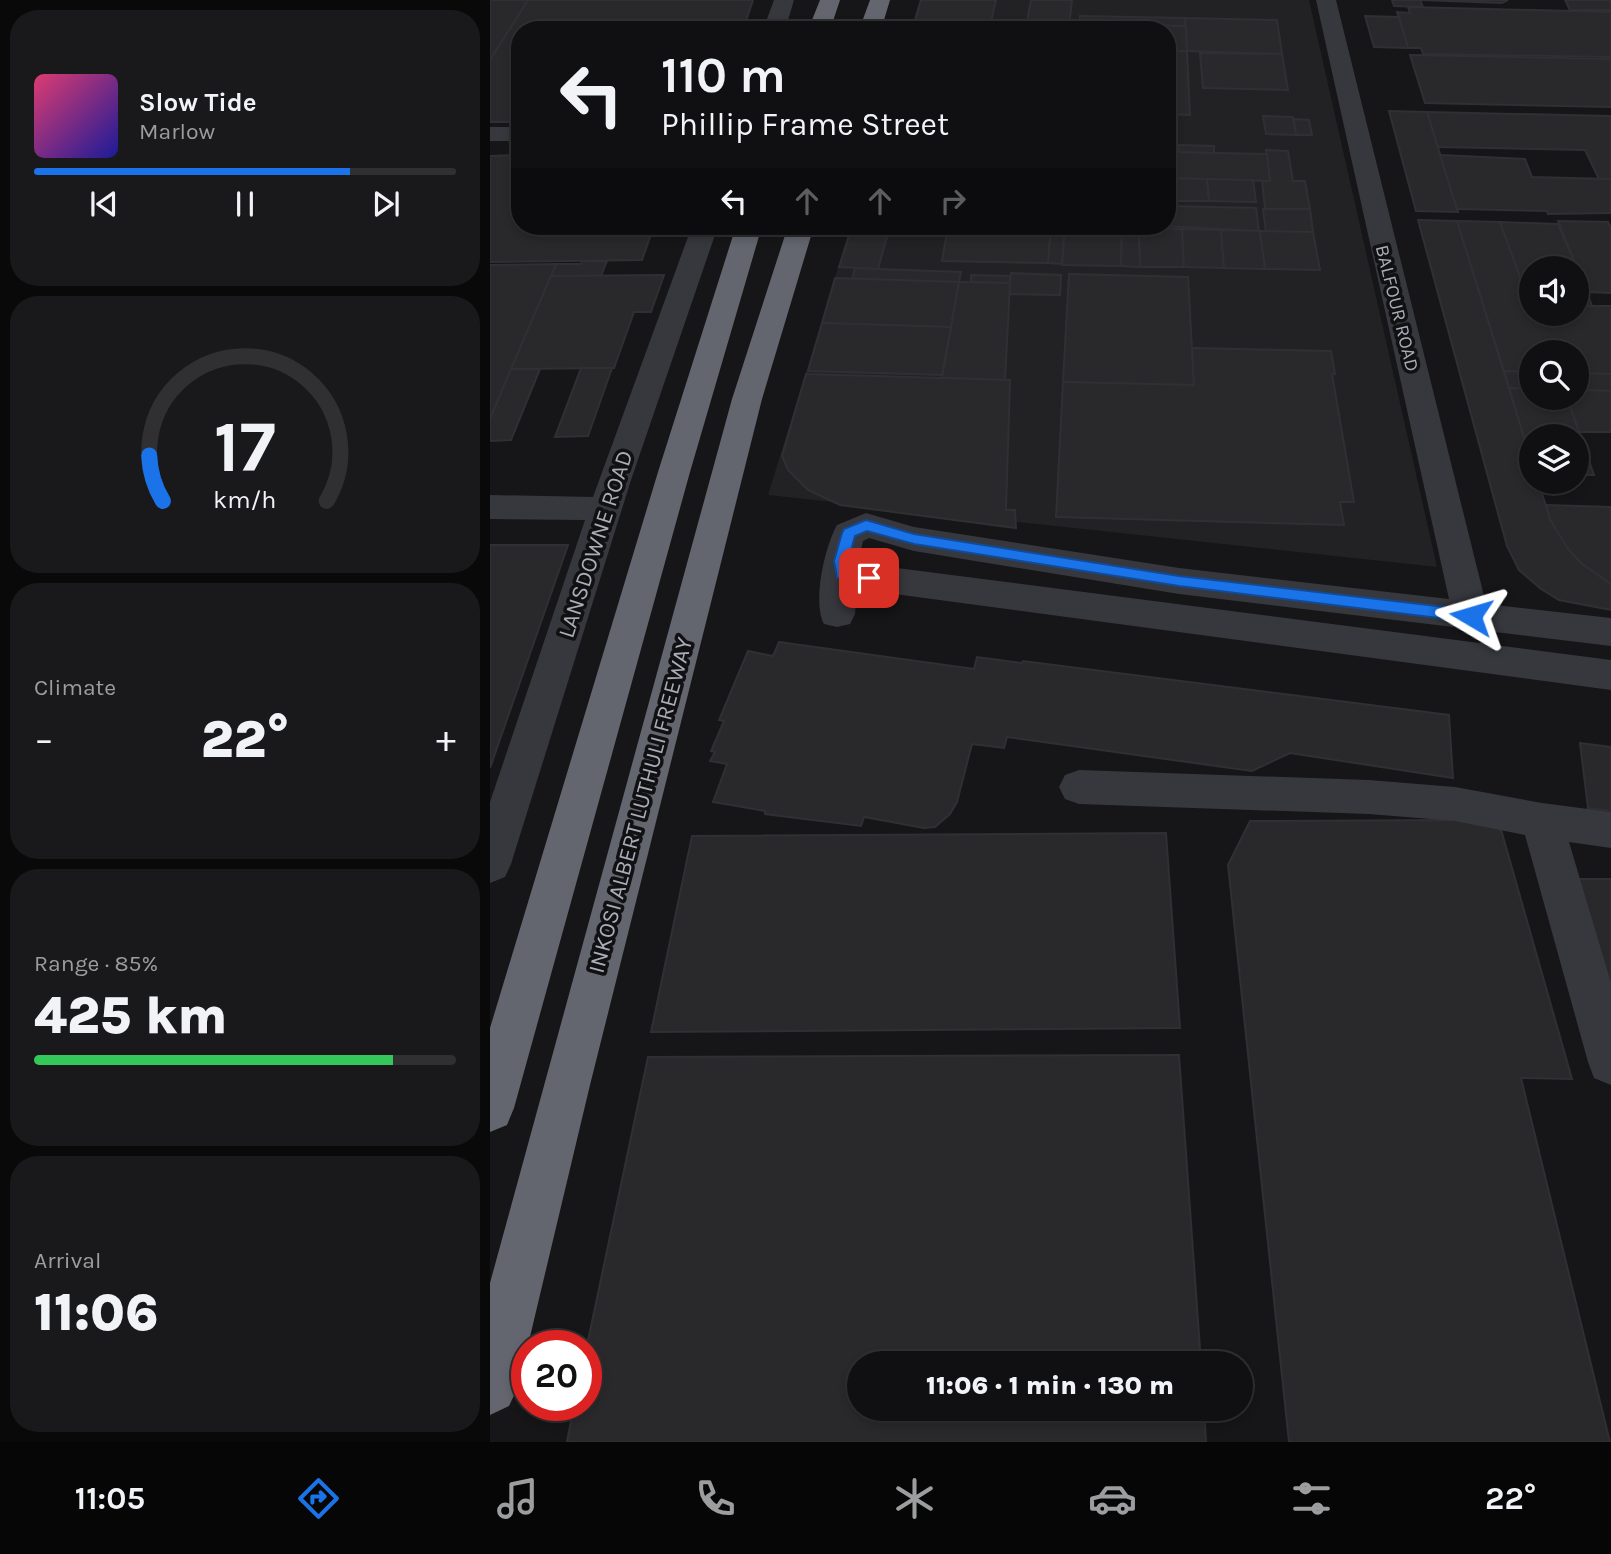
<!DOCTYPE html>
<html lang="en">
<head>
<meta charset="utf-8">
<style>
	body { margin:0; font-family:Karla,sans-serif; background:#19191b; color:#f1f3f6; height:100vh; display:flex; flex-direction:column; font-size:26px; white-space:nowrap }
	* { box-sizing:border-box; margin:0 }
	p { font-size:23px; color:#9c9d9f }
	.icon { flex:none; width:38px; height:38px; fill:none; stroke:currentColor; stroke-width:2; stroke-linecap:round; stroke-linejoin:round }
	.map { position:relative; flex:1; overflow:hidden }
	.drawer { display:flex; flex-direction:column; gap:10px; padding:10px; background:#09090a; width:490px }
	.drawer>* { flex:none }
	.top-card { position:absolute; left:21px; top:21px; width:665px; height:214px; border-radius:28px; box-shadow:0 4px 10px #0003,0 0 0 2px #303032; background:#101012; color:#f1f3f6; overflow:hidden }
	.fabs { position:absolute; left:1029px; top:256px; display:grid; gap:14px }
	.fabs a { display:grid; place-items:center; width:70px; height:70px; border-radius:50%; background:#101012; box-shadow:0 4px 10px #0003,0 0 0 2px #303032; font-size:35px }
	.speed { position:absolute; left:21px; top:1330px; display:flex; gap:14px; font-size:35px; font-weight:700; text-align:center }
	.speed>* { display:grid; place-content:center; width:91px; height:91px; border-radius:50%; background:#101012; box-shadow:0 4px 10px #0003,0 0 0 2px #303032; line-height:1 }
	.speed .limit { border:10px solid #d22; background:#fff; color:#111 }
	.pin { position:absolute; display:grid; place-items:center; width:60px; height:60px; color:#fff; margin:-30px; border-radius:14px; box-shadow:0 4px 10px #0006 }
	.me { position:absolute; width:77px; margin:-38px; rotate:277deg; stroke-linejoin:round; filter:drop-shadow(0 0 5px #0008) }
	.turn { display:flex; align-items:center; gap:24px; height:147px; padding:0 35px; font-size:32px }
	.turn .icon { width:91px; height:91px; stroke-width:2.5 }
	.turn b { display:block; font-size:49px; line-height:60px }
	.lanes { display:flex; align-items:center; height:66px; padding:0 35px; background:#0003; justify-content:center; gap:35px; direction:ltr }
	.lanes .off { opacity:.35 }
	.big { font-size:52px; font-weight:800; line-height:1.1 }
	.drawer .card { flex:1; display:flex; flex-direction:column; justify-content:center; gap:10px; min-width:0; padding:0 24px; border-radius:28px; background:#19191b }
	.drawer .dial { align-items:center; gap:0 }
	.dial svg { height:182px; overflow:visible; fill:none; stroke:#303032; stroke-width:7; stroke-linecap:round; text-anchor:middle }
	.dial text { fill:#f1f3f6; stroke:none }
	.song { display:flex; align-items:center; gap:21px }
	.cover { width:84px; height:84px; border-radius:10px; background:linear-gradient(135deg,hsl(340 70% 55%),hsl(240 70% 35%)) }
	.played { height:7px; border-radius:4px; background:linear-gradient(90deg,#1a73e8 75%,#303032 75%) }
	.keys { display:flex; justify-content:space-around; direction:ltr }
	.heat { display:flex; justify-content:space-between; align-items:center; font-size:38px; direction:ltr }
	.charge { height:10px; border-radius:5px; background:linear-gradient(90deg,#34c759 85%,#303032 0) }
	.trip { position:absolute; left:357px; top:1351px; width:406px; height:70px; border-radius:35px; background:#101012; box-shadow:0 4px 10px #0003,0 0 0 2px #303032; font-weight:800; line-height:70px; text-align:center }
	.tab-bar { display:flex; height:112px; justify-content:space-around; align-items:center; background:#060607; color:#9c9d9f }
	.tab-bar .icon { width:49px; height:49px }
	.tab-bar .on { color:#1a73e8 }
	.tab-bar b { font-size:32px; color:#f1f3f6 }
	main { display:flex; flex:1; min-height:0 }
	.map>svg:first-child { display:block }
	.built { fill:#222225 }
	.building { fill:#29292c; stroke:#303034; stroke-width:2 }
	.lines { fill:none; stroke-linecap:round; stroke-linejoin:round }
	.minor { fill:#37383d; fill-rule:evenodd }
	.highway { fill:#63666e; fill-rule:evenodd }
	.route { fill:#1a73e8; stroke:#114b97; stroke-width:2 }
	.labels { text-anchor:middle; stroke-width:7; stroke-linejoin:round; paint-order:stroke }
	.far-street-label { font-size:19px; fill:#a8adb8; stroke:#111113 }
	.street-label { font-size:23px; fill:#a8adb8; stroke:#111113 }
</style>
</head>
<body>
<main>
<section class="drawer">
<div class="card">
<div class="song"><i class="cover"></i><div><b>Slow Tide</b><p>Marlow</p></div></div>
<div class="played"></div>
<div class="keys"><svg class="icon" aria-label="previous" viewBox="0 0 24 24"><path d="M18 5L8 12l10 7zM5 5v14"/></svg><svg class="icon" aria-label="pause" viewBox="0 0 24 24"><path d="M8 5v14M16 5v14"/></svg><svg class="icon" aria-label="next" viewBox="0 0 24 24"><path d="M6 5l10 7-10 7zM19 5v14"/></svg></div>
</div>
<div class="card dial"><svg viewBox="0 0 100 80">
<path d="M14 69A42 42 0 1 1 86 69"/>
<path d="M14 69A42 42 0 0 1 8 49" stroke="#1a73e8"/>
<text x="50" y="56" font-size="32" font-weight="700">17</text>
<text x="50" y="72" font-size="11">km/h</text>
</svg></div>
<div class="card"><p>Climate</p>
<div class="heat"><a>−</a><b class="big">22°</b><a>+</a></div>
</div>
<div class="card"><p>Range · 85%</p><b class="big">425 km</b><div class="charge"></div></div>
<div class="card"><p>Arrival</p><b class="big">11:06</b></div>
</section>
<div class="map">
<svg width="1121" height="1442" viewBox="0 0 1121 1442">
	<rect width="100%" height="100%" fill="#161618"/>
	<path class="built" d="M430 0H819L947 567 278 495 361 226H677V30H421Z"/>
	<g class="building">
		<path d="M0 0H38L0 60Z"/>
		<path d="M38 0H263L253 30H30V122H0V60Z"/>
		<path d="M431 0H506L499 30H422Z"/>
		<path d="M541 0H582L579 28 536 27Z"/>
		<path d="M902 0H930L933 7 904 6Z"/>
		<path d="M930 0H1018L1012 3Z"/>
		<path d="M1075 0H1121V10H1080Z"/>
		<path d="M918 7 1121 12V57L933 54 931 48H918L907 12 920 13Z"/>
		<path d="M590 16 695 18 696 26 589 24Z"/>
		<path d="M875 16 909 17 918 48 884 47Z"/>
		<path d="M695 18 787 20 792 54 697 51Z"/>
		<path d="M589 24 696 26 697 51H677V30H589Z"/>
		<path d="M536 27 579 28H589L536 30Z"/>
		<path d="M677 51H697L700 115 677 114Z"/>
		<path d="M710 53 792 54 798 90 713 88Z"/>
		<path d="M920 55 1121 59V107L935 103Z"/>
		<path d="M899 111 937 112 968 212 926 211Z"/>
		<path d="M937 112 1121 116V179H1109L1095 150 948 147Z"/>
		<path d="M773 116 803 117 806 135 776 134Z"/>
		<path d="M804 119 819 120 822 135H806Z"/>
		<path d="M688 145 724 146V153L689 152Z"/>
		<path d="M776 150 798 151 803 181H815L820 209H775L772 180 780 181Z"/>
		<path d="M677 152 777 154 780 181 677 178Z"/>
		<path d="M30 155V226H164L152 260 0 262V156Z"/>
		<path d="M950 155 1035 159 1042 177 1121 179V213L1058 214 1057 211 967 209Z"/>
		<path d="M677 178 717 179 719 201H679Z"/>
		<path d="M717 179 763 180 766 202 719 201Z"/>
		<path d="M677 206 766 208 769 231 673 226H677Z"/>
		<path d="M773 209H820L823 232H776Z"/>
		<path d="M928 220 967 221 1041 460V481H1048L1060 519 1078 549 1091 563 1121 584V610L1069 600 1051 589 1029 570 1017 546 1003 495Z"/>
		<path d="M967 221 1010 222 1041 305V313H1087V306H1121V374L1087 373V352H1041V372L1014 371Z"/>
		<path d="M1068 221 1118 222 1121 228V293L1097 292Z"/>
		<path d="M1010 222 1068 224 1087 268H1041L1040 305Z"/>
		<path d="M362 226H400L388 269 349 267Z"/>
		<path d="M458 226 561 227 558 263 452 261Z"/>
		<path d="M561 227H575L572 264 558 263Z"/>
		<path d="M575 227 632 228 631 266 572 265Z"/>
		<path d="M632 228H649L650 267 631 266Z"/>
		<path d="M649 228 692 229 694 267H650Z"/>
		<path d="M692 229 731 230 734 268 694 267Z"/>
		<path d="M731 230 770 231 775 269 734 268Z"/>
		<path d="M770 231 823 232 830 270 775 269Z"/>
		<path d="M92 261H117L111 276H61L66 264H91Z"/>
		<path d="M66 264 61 276 0 419V265Z"/>
		<path d="M365 268 388 269 471 272 469 282 362 279Z"/>
		<path d="M1087 268 1097 292 1102 306H1087Z"/>
		<path d="M521 273 571 275 570 295 519 294Z"/>
		<path d="M579 274 698 277 704 385 573 382Z"/>
		<path d="M174 275 161 312H144L124 368 21 369 61 276Z"/>
		<path d="M481 275 520 276V283L481 282Z"/>
		<path d="M345 278 469 282 461 327 332 323Z"/>
		<path d="M469 282 520 283 515 380 452 378Z"/>
		<path d="M332 323 461 327 452 375 318 371Z"/>
		<path d="M702 348 841 351 845 374H842L864 502H850L854 525 566 517 573 382 704 385Z"/>
		<path d="M91 368H122L98 436 65 437Z"/>
		<path d="M21 369H50L21 440 0 441V419Z"/>
		<path d="M1014 371 1041 372V389L1019 388Z"/>
		<path d="M1087 373 1121 374V391L1087 390Z"/>
		<path d="M316 374 520 380 516 510H525L526 528 350 505 318 490 298 470 292 456Z"/>
		<path d="M1019 388 1041 389V397H1077L1104 475H1090L1092 481H1087V436H1041V460Z"/>
		<path d="M1087 390 1121 391V432H1089L1077 397H1087Z"/>
		<path d="M1056 505 1121 507V584L1091 563 1078 549 1060 519Z"/>
		<path d="M0 545H78L0 768Z"/>
		<path d="M289 642 484 669 487 657 532 663 533 661 959 715 963 778 800 753 762 771 517 737 514 748 482 744 467 802 460 814 445 827 434 828 374 817 371 826 275 814V811L223 802 237 764 220 761 225 752 221 751 234 721 229 720 258 651 283 656Z"/>
		<path d="M1090 743 1121 747V811L1098 808Z"/>
		<path d="M968 820 1010 826 1082 1079 1031 1078 1120 1442H799L738 865 760 821Z"/>
		<path d="M676 833 690 1028 161 1032 202 836Z"/>
		<path d="M1075 879H1121V1031Z"/>
		<path d="M689 1055 711 1363H369V1409H714L716 1442H77L84 1405H96V1350L158 1057Z"/>
	</g>
	<g class="lines">
		<g class="minor">
			<path d="M284 0H304L295 30H273Z"/>
			<path d="M826 0H846L996 604 1121 618V646L689 594 424 551 379 538 373 541 368 563 1121 660V690L367 589 365 614 360 624 347 627 334 624C322 602 335 546 347 525L376 513 424 527 689 568 959 599Z"/>
			<rect x="0" y="127" width="30" height="14"/>
			<path d="M202 226H228L141 480 21 864 15 877 0 883V802L95 520 0 519V495L103 497Z"/>
			<path d="M589 770 879 780 965 787 1052 803 1121 812V848L1079 842 1121 983V1085L1104 1078 1098 1062 1035 835 965 821 879 814 589 804 575 799 569 787 575 775Z"/>
		</g>
		<g class="highway">
			<path d="M330 0H350L340 30H318Z"/>
			<path d="M380 0H400L391 30H369Z"/>
			<path d="M246 226H272L200 472 24 1108 17 1125 0 1132V1028L168 472Z"/>
			<path d="M298 226H324L272 399 100 1085 28 1387 19 1406 0 1415V1283L242 399Z"/>
		</g>
	</g>
	<path class="route" d="M376 520 424 534 689 576 981 610 989 616 981 622 689 586 424 544 377 531 365 536 358 561 359 570 384 574 386 578 384 581 347 578 344 561 352 533 354 529Z"/>
	<g class="labels">
		<g class="far-street-label">
			<text transform="translate(908 308) rotate(76)" y="7">BALFOUR ROAD</text>
		</g>
		<g class="street-label">
			<text transform="translate(105 544) rotate(-72)" y="8">LANSDOWNE ROAD</text>
			<text transform="translate(150 805) rotate(-75)" y="8">INKOSI ALBERT LUTHULI FREEWAY</text>
		</g>
	</g>
</svg>
<div class="fabs">
<a><svg class="icon" aria-label="sound" viewBox="0 0 24 24"><path d="M4 9h4l5-4v14l-5-4H4zM17 9q2 3 0 6"/></svg></a>
<a><svg class="icon" aria-label="search" viewBox="0 0 24 24"><circle cx="10" cy="10" r="6"/><path d="M15 15l6 6"/></svg></a>
<a><svg class="icon" aria-label="layers" viewBox="0 0 24 24"><path d="M12 4l9 5-9 5-9-5zM3 14l9 5 9-5"/></svg></a>
</div>
<div class="speed"><div class="limit">20</div></div>
<div class="pin" style="left:379px;top:578px;background:#d93025"><svg class="icon" aria-label="arrive" viewBox="0 0 24 24"><path d="M6 21V4h12l-3 4 3 4H6"/></svg></div>
<svg class="me" style="left:981px;top:616px" viewBox="-20 -20 40 40"><path d="M0-17L14 15 0 8-14 15z" fill="#1a73e8" stroke="#fff" stroke-width="4"/></svg>
<div class="trip">11:06 · 1 min · 130 m</div>
<div class="top-card">
<div class="turn"><svg class="icon" aria-label="left" viewBox="0 0 24 24"><path d="M17 20v-9H6M10 6l-5 5 5 5"/></svg><div><b>110 m</b>Phillip Frame Street</div></div>
<div class="lanes"><svg class="icon" aria-label="left" viewBox="0 0 24 24"><path d="M17 20v-9H6M10 6l-5 5 5 5"/></svg><svg class="icon off" aria-label="ahead" viewBox="0 0 24 24"><path d="M12 20V5M6 11l6-6 6 6"/></svg><svg class="icon off" aria-label="ahead" viewBox="0 0 24 24"><path d="M12 20V5M6 11l6-6 6 6"/></svg><svg class="icon off" aria-label="right" viewBox="0 0 24 24"><path d="M7 20v-9h11M14 6l5 5-5 5"/></svg></div>
</div>
</div>
</main>
<nav class="tab-bar">
<b>11:05</b>
<svg class="icon on" aria-label="directions" viewBox="0 0 24 24"><path d="M12 3l9 9-9 9-9-9zM9 14v-3h6M13 9l2 2-2 2"/></svg>
<svg class="icon" aria-label="music" viewBox="0 0 24 24"><path d="M9 18V5l10-2v13"/><circle cx="6" cy="18" r="3"/><circle cx="16" cy="16" r="3"/></svg>
<svg class="icon" aria-label="phone" viewBox="0 0 24 24"><path d="M5 4h4l2 5-3 2q2 4 5 5l2-3 5 2v4C11 20 4 13 5 4z"/></svg>
<svg class="icon" aria-label="climate" viewBox="0 0 24 24"><path d="M12 3v18M4 7l16 10M4 17L20 7"/></svg>
<svg class="icon" aria-label="car" viewBox="0 0 24 24"><path d="M5 17H2v-5l4-1 3-4h7l3 4 3 1v5h-3M9 17h6M6 11h13"/><circle cx="7" cy="17" r="2"/><circle cx="17" cy="17" r="2"/></svg>
<svg class="icon" aria-label="filters" viewBox="0 0 24 24"><path d="M4 7h16M4 17h16"/><circle cx="9" cy="7" r="2"/><circle cx="15" cy="17" r="2"/></svg>
<b>22°</b>
</nav>
</body>
</html>
